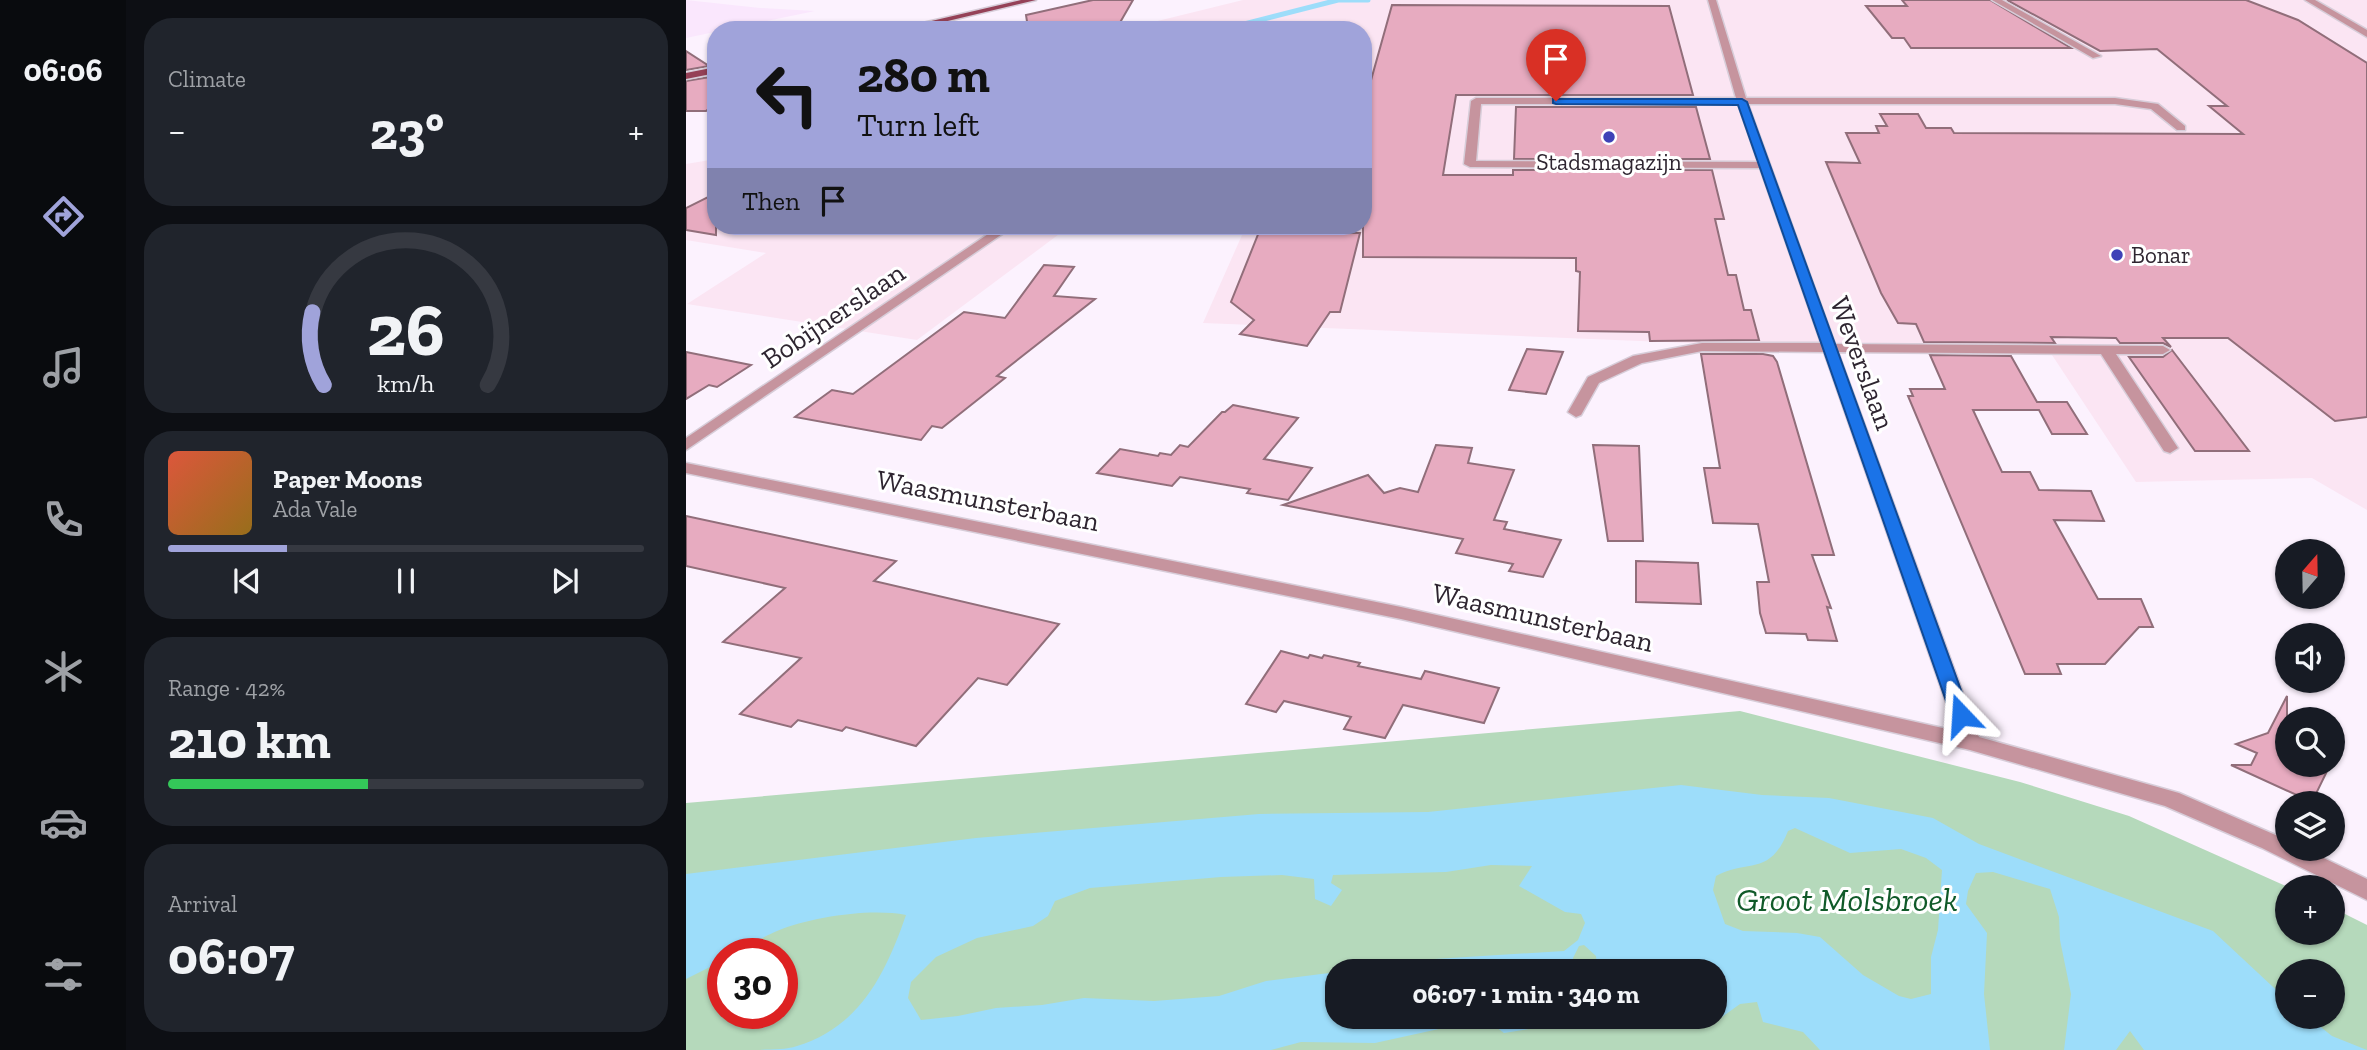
<!DOCTYPE html>
<html lang="en">
<head>
<meta charset="utf-8">
<style>
	body { margin:0; font-family:"Zilla Slab",serif; background:#20242c; color:#f1f3f6; height:100vh; display:flex; flex-direction:column; font-size:26px; white-space:nowrap }
	* { box-sizing:border-box; margin:0 }
	p { font-size:23px; color:#9ea1a6 }
	.icon { flex:none; width:38px; height:38px; fill:none; stroke:currentColor; stroke-width:2; stroke-linecap:round; stroke-linejoin:round }
	.map { position:relative; flex:1; overflow:hidden }
	.drawer { display:flex; flex-direction:column; gap:18px; padding:18px; background:#0d0f14; width:560px }
	.drawer>* { flex:none }
	.banner { position:absolute; left:21px; top:21px; width:665px; height:214px; border-radius:28px; box-shadow:0 2px 5px #0004; background:#a0a3da; color:#111; overflow:hidden }
	.needle { width:46px; rotate:20deg }
	.fabs { position:absolute; left:1589px; top:539px; display:grid; gap:14px }
	.fabs a { display:grid; place-items:center; width:70px; height:70px; border-radius:50%; background:#171b24; box-shadow:0 2px 5px #0004; font-size:35px }
	.speed { position:absolute; left:21px; top:938px; display:flex; gap:14px; font-size:35px; font-weight:700; text-align:center }
	.speed>* { display:grid; place-content:center; width:91px; height:91px; border-radius:50%; background:#171b24; box-shadow:0 2px 5px #0004; line-height:1 }
	.speed .limit { border:10px solid #d22; background:#fff; color:#111 }
	.pin { position:absolute; display:grid; place-items:center; width:60px; height:60px; color:#fff; margin:-72px -30px; border-radius:50% 50% 50% 0; rotate:-45deg; box-shadow:0 0 7px #0007 }
	.pin .icon { rotate:45deg }
	.me { position:absolute; width:77px; margin:-38px; rotate:340deg; stroke-linejoin:round; filter:drop-shadow(0 0 5px #0008) }
	.turn { display:flex; align-items:center; gap:24px; height:147px; padding:0 35px; font-size:32px }
	.turn .icon { width:91px; height:91px; stroke-width:2.5 }
	.turn b { display:block; font-size:49px; line-height:60px }
	.then { display:flex; align-items:center; height:66px; padding:0 35px; background:#0003; gap:14px; font-size:26px }
	.big { font-size:52px; font-weight:700; line-height:1.1 }
	.drawer .widget { flex:1; display:flex; flex-direction:column; justify-content:center; gap:10px; min-width:0; padding:0 24px; border-radius:28px; background:#20242c }
	.drawer .dial { align-items:center; gap:0 }
	.dial svg { height:182px; overflow:visible; fill:none; stroke:#363941; stroke-width:7; stroke-linecap:round; text-anchor:middle }
	.dial text { fill:#f1f3f6; stroke:none }
	.song { display:flex; align-items:center; gap:21px }
	.cover { width:84px; height:84px; border-radius:10px; background:linear-gradient(135deg,hsl(10 70% 55%),hsl(40 70% 35%)) }
	.played { height:7px; border-radius:4px; background:linear-gradient(90deg,#a0a3da 25%,#363941 25%) }
	.keys { display:flex; justify-content:space-around; direction:ltr }
	.heat { display:flex; justify-content:space-between; align-items:center; font-size:38px; direction:ltr }
	.charge { height:10px; border-radius:5px; background:linear-gradient(90deg,#34c759 42%,#363941 0) }
	.trip { position:absolute; left:639px; top:959px; width:402px; height:70px; border-radius:28px; background:#171b24; box-shadow:0 2px 5px #0004; font-weight:700; line-height:70px; text-align:center }
	main { display:flex; flex:1; min-height:0 }
	.tab-bar { display:flex; flex-direction:column; width:126px; justify-content:space-around; align-items:center; background:#090b0e; color:#9ea1a6 }
	.tab-bar .icon { width:49px; height:49px }
	.tab-bar .current { color:#a0a3da }
	.tab-bar b { font-size:32px; color:#f1f3f6 }
	.map>svg:first-child { display:block }
	.built { fill:#fae7fd }
	.industrial { fill:#fbe5f3 }
	.green { fill:#b5d9bb; fill-rule:evenodd }
	.water { fill:#9dddfa; fill-rule:evenodd }
	.lines { fill:none; stroke-linecap:round; stroke-linejoin:round }
	.stream { stroke:#9dddfa; stroke-width:5 }
	.building { fill:#e7abc0; stroke:#916e7a; stroke-width:2 }
	.minor-casing { stroke:#d7cdd9; stroke-width:3 }
	.major-casing { stroke:#d7cdd9; stroke-width:3 }
	.minor { fill:#c6949e; fill-rule:evenodd }
	.major { fill:#954157; fill-rule:evenodd }
	.route { fill:#1a73e8; stroke:#114b97; stroke-width:2 }
	.poi-dot { fill:#3e42b7; stroke:#fff; stroke-width:2.5 }
	.labels { text-anchor:middle; stroke-width:6; stroke-linejoin:round; paint-order:stroke }
	.far-poi-label { font-size:23px; fill:#2e2530; stroke:#fff }
	.street-label { font-size:28px; fill:#2e2530; stroke:#fff }
	.near-park-label { font-size:33px; font-style:italic; fill:#105a29; stroke:#fff }
</style>
</head>
<body>
<main>
<nav class="tab-bar">
<b>06:06</b>
<svg class="icon current" aria-label="directions" viewBox="0 0 24 24"><path d="M12 3l9 9-9 9-9-9zM9 14v-3h6M13 9l2 2-2 2"/></svg>
<svg class="icon" aria-label="music" viewBox="0 0 24 24"><path d="M9 18V5l10-2v13"/><circle cx="6" cy="18" r="3"/><circle cx="16" cy="16" r="3"/></svg>
<svg class="icon" aria-label="phone" viewBox="0 0 24 24"><path d="M5 4h4l2 5-3 2q2 4 5 5l2-3 5 2v4C11 20 4 13 5 4z"/></svg>
<svg class="icon" aria-label="climate" viewBox="0 0 24 24"><path d="M12 3v18M4 7l16 10M4 17L20 7"/></svg>
<svg class="icon" aria-label="car" viewBox="0 0 24 24"><path d="M5 17H2v-5l4-1 3-4h7l3 4 3 1v5h-3M9 17h6M6 11h13"/><circle cx="7" cy="17" r="2"/><circle cx="17" cy="17" r="2"/></svg>
<svg class="icon" aria-label="filters" viewBox="0 0 24 24"><path d="M4 7h16M4 17h16"/><circle cx="9" cy="7" r="2"/><circle cx="15" cy="17" r="2"/></svg>
</nav>
<section class="drawer">
<div class="widget"><p>Climate</p>
<div class="heat"><a>−</a><b class="big">23°</b><a>+</a></div>
</div>
<div class="widget dial"><svg viewBox="0 0 100 80">
<path d="M14 69A42 42 0 1 1 86 69"/>
<path d="M14 69A42 42 0 0 1 9 37" stroke="#a0a3da"/>
<text x="50" y="56" font-size="32" font-weight="700">26</text>
<text x="50" y="72" font-size="11">km/h</text>
</svg></div>
<div class="widget">
<div class="song"><i class="cover"></i><div><b>Paper Moons</b><p>Ada Vale</p></div></div>
<div class="played"></div>
<div class="keys"><svg class="icon" aria-label="previous" viewBox="0 0 24 24"><path d="M18 5L8 12l10 7zM5 5v14"/></svg><svg class="icon" aria-label="pause" viewBox="0 0 24 24"><path d="M8 5v14M16 5v14"/></svg><svg class="icon" aria-label="next" viewBox="0 0 24 24"><path d="M6 5l10 7-10 7zM19 5v14"/></svg></div>
</div>
<div class="widget"><p>Range · 42%</p><b class="big">210 km</b><div class="charge"></div></div>
<div class="widget"><p>Arrival</p><b class="big">06:07</b></div>
</section>
<div class="map">
<svg width="1681" height="1050" viewBox="0 0 1681 1050">
	<rect width="100%" height="100%" fill="#fcf2fe"/>
	<path class="built" d="M0 0 74 8 129 11 0 38Z"/>
	<g class="industrial">
		<path d="M557 0H1681V510L1626 478 1450 482 1366 355 1126 348 517 323 560 226H677V30H435Z"/>
		<path d="M30 159V226H384L231 340 1 304 80 253 0 240V164Z"/>
	</g>
	<path class="green" d="M1054 711 1334 782 1443 816 1602 887 1601 933H1647V908L1681 925V1050H0V803ZM37 954H96V1013H37ZM651 971H1029V1017H651ZM1601 971H1647V1017H1601Z"/>
	<path class="water" d="M995 785 1076 795 1143 798 1247 818 1293 844 1527 931 1601 1000V1017H1622L1646 1036 1681 1050H1458L1444 1031 1430 1050H1378L1385 994 1374 940 1373 917 1364 889 1307 872 1290 873 1282 891 1280 904 1301 933 1298 994 1304 1050H1134L1117 1032 1077 1022 1071 1002 1054 1004 1029 1022 907 1019 818 1033 810 1027 780 1023 689 1043 615 1042 585 1050H74C86 1049 100 1050 111 1046 174 1027 200 973 220 915 184 908 125 917 91 931 76 937 50 954 37 954L36 961 0 979V874L290 838 573 814 742 812ZM1109 828 1164 853 1215 849 1240 858 1256 870 1252 930 1245 957V994L1225 999 1213 996 1177 975 1134 937 1111 933 1057 931 1039 924 1027 890 1030 876C1062 859 1084 877 1102 831ZM805 865 846 866 833 886 879 912 895 914 899 923 892 940 878 951 717 961 656 971H1029V1017H651V972L580 981 533 996 468 1001 398 998 356 1005 310 1008 272 1016 235 1020 222 998 225 982 250 957 291 938 347 926 362 916 369 901 404 888 535 877 596 875 628 879 629 899 645 906 656 890 645 883 647 875 760 872ZM898 945 910 956 911 965C903 971 896 973 888 966L887 958 893 946Z"/>
	<g class="lines">
		<path class="stream" d="M535 30 652 0H682"/>
	</g>
	<g class="building">
		<path d="M407 0H447L432 26 342 28 340 15Z"/>
		<path d="M1216 0H1304L1385 48H1225L1218 38H1206L1180 6H1221Z"/>
		<path d="M1321 0H1560L1612 20 1681 63V417L1649 421 1542 338H1477L1485 347 1477 343H1434L1430 338 1365 337 1369 343 1238 342 1230 324 1212 323 1195 293 1140 162 1174 163 1160 133H1193L1190 126H1201L1194 114H1232L1240 128H1265L1268 133 1557 134 1523 106H1541L1471 49 1414 51Z"/>
		<path d="M706 5 983 6 1007 95H770L757 175H827V170H1026L1038 219H1029L1042 275H1050L1058 310H1065L1073 340 964 341 963 332 892 331 894 272 890 271V258L677 257V109Z"/>
		<path d="M0 51 23 66 0 70Z"/>
		<path d="M30 76V103L20 111H0V81Z"/>
		<path d="M830 107H1010L1024 159H828Z"/>
		<path d="M30 193V235L0 230V208Z"/>
		<path d="M573 232 674 233 654 312H644L621 346 554 334 568 320 545 302Z"/>
		<path d="M358 265 388 267 368 296 409 299 311 376 319 378 256 428 246 426 235 440 109 417 146 390 167 394 278 312 319 318Z"/>
		<path d="M841 349 877 352 860 394 823 390Z"/>
		<path d="M1486 350 1563 451H1509L1443 357H1477Z"/>
		<path d="M0 352 65 365 31 387 23 385 0 399Z"/>
		<path d="M1015 354H1077L1087 356 1091 362 1148 555H1126L1145 608 1141 607 1151 641 1122 640 1120 634 1080 633 1074 613 1071 582H1083L1072 524 1027 523 1018 468H1034Z"/>
		<path d="M1244 355 1325 356 1351 402H1381L1401 434H1366L1353 410H1287L1316 472H1344L1353 490 1405 491 1418 521 1368 520 1412 599H1455L1467 627H1453L1419 664H1371L1375 674H1339L1222 396H1227L1224 389H1259Z"/>
		<path d="M547 405 612 418 578 459 626 468 602 500 561 493 564 489 494 477 486 486 411 473 434 449 472 456 474 453 485 455 494 445 502 447 536 412H539Z"/>
		<path d="M750 445 786 448 782 463 828 470 808 520 821 522 818 529 875 540 857 577 823 571 827 564 770 553 777 539 597 505 682 475 698 493 714 488 732 492Z"/>
		<path d="M907 445 953 446 957 541H922Z"/>
		<path d="M0 516 210 561 188 581 373 624 321 685 292 678 230 746 160 727 156 731 112 720 105 727 54 714 115 658 37 642 99 588 0 566Z"/>
		<path d="M950 561 1012 563 1015 604 950 602Z"/>
		<path d="M595 651 622 658 624 655 636 658 638 655 674 663 672 666 735 679 739 671 813 688 798 723 717 705 699 738 658 729 665 717 598 701 590 712 560 704Z"/>
		<path d="M1601 696V765H1644L1626 802 1545 765H1565L1571 753 1550 744 1582 733Z"/>
	</g>
	<g class="lines">
		<defs>
			<g id="minor">
				<path d="M1022 0H1030L1060 98H1429L1472 104 1499 126V130H1491L1465 109 1429 104H1062L1149 344 1477 346 1484 350 1477 354H1430L1492 448 1484 453 1478 451 1415 354 1152 352 1293 737 1493 793 1601 840V849H1619L1681 879V900L1576 848 1479 806 1284 750 715 619 0 473V463L715 607 1270 731 1138 352 1016 351 956 363 913 383 895 415 890 417 882 412 902 377 947 356 1016 343H1135L1074 168 784 167 778 164 785 101 790 98H1050ZM795 104H1052L1072 162 790 161Z"/>
				<path d="M1306 0H1316L1415 56 1407 58Z"/>
				<path d="M1619 0H1629L1681 30V37Z"/>
				<path d="M314 226H328L0 450V438Z"/>
			</g>
			<g id="major">
				<path d="M335 0H350L224 30H207Z"/>
				<path d="M30 67V73L0 79V73Z"/>
			</g>
		</defs>
		<use href="#minor" class="minor-casing"/>
		<use href="#major" class="major-casing"/>
		<use href="#minor" class="minor"/>
		<use href="#major" class="major"/>
	</g>
	<path class="route" d="M867 99H1056L1061 102 1284 715 1281 720H1268L1265 715 1052 105 870 104 867 103Z"/>
	<g class="poi-dot">
		<circle cx="923" cy="137" r="7"/>
		<circle cx="1431" cy="255" r="7"/>
	</g>
	<g class="labels">
		<g class="far-poi-label">
			<text x="923" y="170">Stadsmagazijn</text>
			<text x="1445" y="263" text-anchor="start">Bonar</text>
		</g>
		<g class="street-label">
			<text transform="translate(147 315) rotate(-34)" y="10">Bobijnerslaan</text>
			<text transform="translate(1177 363) rotate(70)" y="10">Weverslaan</text>
			<text transform="translate(302 500) rotate(11)" y="10">Waasmunsterbaan</text>
			<text transform="translate(857 617) rotate(13)" y="10">Waasmunsterbaan</text>
		</g>
		<g class="near-park-label">
			<text x="1161" y="911">Groot Molsbroek</text>
		</g>
	</g>
</svg>
<div class="fabs">
<a><svg class="needle" viewBox="-14 -14 28 28"><path d="M0-13l5 13h-10z" fill="#e53935"/><path d="M0 13l5-13h-10z" fill="#9ea1a6"/></svg></a>
<a><svg class="icon" aria-label="sound" viewBox="0 0 24 24"><path d="M4 9h4l5-4v14l-5-4H4zM17 9q2 3 0 6"/></svg></a>
<a><svg class="icon" aria-label="search" viewBox="0 0 24 24"><circle cx="10" cy="10" r="6"/><path d="M15 15l6 6"/></svg></a>
<a><svg class="icon" aria-label="layers" viewBox="0 0 24 24"><path d="M12 4l9 5-9 5-9-5zM3 14l9 5 9-5"/></svg></a>
<a>+</a>
<a>−</a>
</div>
<div class="speed"><div class="limit">30</div></div>
<div class="pin" style="left:870px;top:101px;background:#d93025"><svg class="icon" aria-label="arrive" viewBox="0 0 24 24"><path d="M6 21V4h12l-3 4 3 4H6"/></svg></div>
<svg class="me" style="left:1275px;top:715px" viewBox="-20 -20 40 40"><path d="M0-17L14 15 0 8-14 15z" fill="#1a73e8" stroke="#fff" stroke-width="4"/></svg>
<div class="trip">06:07 · 1 min · 340 m</div>
<div class="banner">
<div class="turn"><svg class="icon" aria-label="left" viewBox="0 0 24 24"><path d="M17 20v-9H6M10 6l-5 5 5 5"/></svg><div><b>280 m</b>Turn left</div></div>
<div class="then">Then<svg class="icon" aria-label="arrive" viewBox="0 0 24 24"><path d="M6 21V4h12l-3 4 3 4H6"/></svg></div>
</div>
</div>
</main>
</body>
</html>
